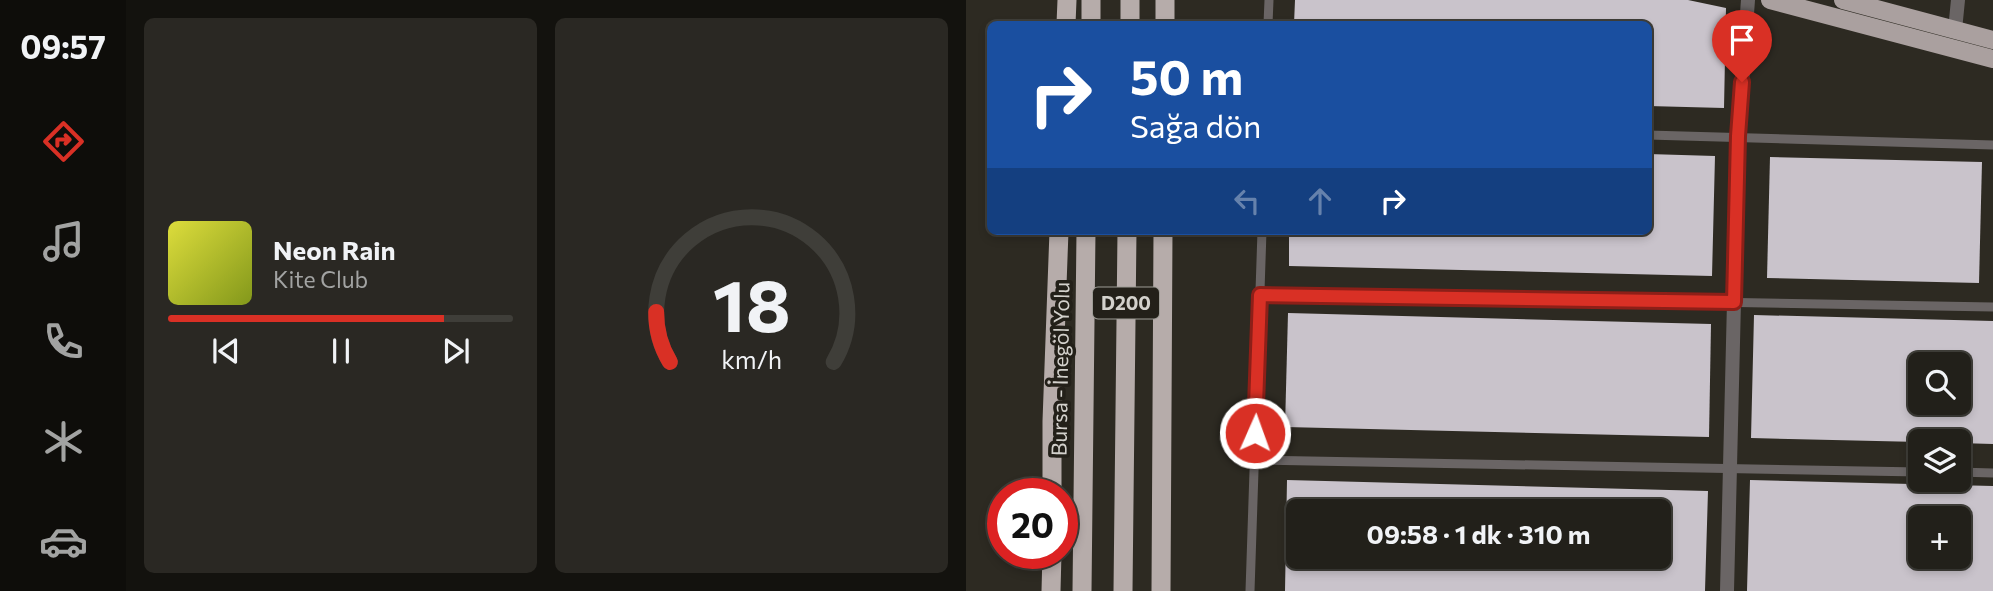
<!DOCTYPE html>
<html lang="tr">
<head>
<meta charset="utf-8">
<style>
	body { margin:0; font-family:Commissioner,sans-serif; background:#2a2823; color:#f1f3f6; height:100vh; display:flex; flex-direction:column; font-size:26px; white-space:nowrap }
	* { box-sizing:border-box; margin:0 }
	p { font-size:23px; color:#a2a3a2 }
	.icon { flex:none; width:38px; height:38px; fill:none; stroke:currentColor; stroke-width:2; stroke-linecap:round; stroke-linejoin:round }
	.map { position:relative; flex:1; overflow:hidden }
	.details { display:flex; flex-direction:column; gap:18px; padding:18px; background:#13120e; width:840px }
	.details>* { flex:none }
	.top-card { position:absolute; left:21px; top:21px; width:665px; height:214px; border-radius:10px; box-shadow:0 4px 10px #0003,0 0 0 2px #3f3e39; background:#1a4fa0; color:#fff; overflow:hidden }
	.tools { position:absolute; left:942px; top:352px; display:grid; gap:14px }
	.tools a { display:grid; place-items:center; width:63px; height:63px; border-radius:10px; background:#22201a; box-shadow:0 4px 10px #0003,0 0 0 2px #3f3e39; font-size:35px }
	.speed { position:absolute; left:21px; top:478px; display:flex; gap:14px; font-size:35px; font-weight:700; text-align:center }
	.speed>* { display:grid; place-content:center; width:91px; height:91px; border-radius:50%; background:#22201a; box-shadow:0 4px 10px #0003,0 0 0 2px #3f3e39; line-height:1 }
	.speed .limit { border:10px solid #d22; background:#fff; color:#111 }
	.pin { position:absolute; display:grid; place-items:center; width:60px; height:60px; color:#fff; margin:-72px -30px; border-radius:50% 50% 50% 0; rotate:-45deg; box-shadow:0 0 7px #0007 }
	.pin .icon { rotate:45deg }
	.me { position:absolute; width:77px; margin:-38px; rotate:2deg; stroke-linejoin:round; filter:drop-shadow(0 0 5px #0008) }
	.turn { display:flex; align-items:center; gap:24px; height:147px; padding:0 28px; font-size:32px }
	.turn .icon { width:91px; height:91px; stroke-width:2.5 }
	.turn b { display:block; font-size:49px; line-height:60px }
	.lanes { display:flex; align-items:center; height:66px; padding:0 28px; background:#0003; justify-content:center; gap:35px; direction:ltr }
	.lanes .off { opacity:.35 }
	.details .card { flex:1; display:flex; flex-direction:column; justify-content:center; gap:10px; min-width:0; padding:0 24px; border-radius:10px; background:#2a2823 }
	.details .dial { align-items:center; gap:0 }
	.dial svg { height:182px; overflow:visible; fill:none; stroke:#3f3e39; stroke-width:7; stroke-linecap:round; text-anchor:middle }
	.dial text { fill:#f1f3f6; stroke:none }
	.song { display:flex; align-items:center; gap:21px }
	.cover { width:84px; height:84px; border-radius:10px; background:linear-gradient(135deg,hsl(60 70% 55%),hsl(70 70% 35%)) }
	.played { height:7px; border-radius:4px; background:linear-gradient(90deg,#d93025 80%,#3f3e39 80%) }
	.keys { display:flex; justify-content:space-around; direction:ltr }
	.details .tiles { flex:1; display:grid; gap:18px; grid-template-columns:repeat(2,1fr) }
	.trip { position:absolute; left:320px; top:499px; width:385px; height:70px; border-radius:10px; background:#22201a; box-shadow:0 4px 10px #0003,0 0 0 2px #3f3e39; font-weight:700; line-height:70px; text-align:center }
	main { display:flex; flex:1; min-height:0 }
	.tabs { display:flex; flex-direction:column; width:126px; justify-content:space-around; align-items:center; background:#0e0d0a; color:#a2a3a2 }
	.tabs .icon { width:49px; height:49px }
	.tabs .selected { color:#d93025 }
	.tabs b { font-size:32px; color:#f1f3f6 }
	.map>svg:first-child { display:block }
	.building { fill:#c9c3cb; fill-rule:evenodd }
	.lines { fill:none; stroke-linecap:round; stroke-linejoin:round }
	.service { stroke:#6a6565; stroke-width:9 }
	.minor { stroke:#6a6565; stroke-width:14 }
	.tertiary { stroke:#6a6565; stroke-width:14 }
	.primary { stroke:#aaa09f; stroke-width:18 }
	.trunk { stroke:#b6acaa; stroke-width:19 }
	.route-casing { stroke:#8d1f18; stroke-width:18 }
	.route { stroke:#d93025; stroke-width:12 }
	.labels { text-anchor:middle; stroke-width:7; stroke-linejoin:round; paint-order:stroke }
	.shield { fill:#232019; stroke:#9e9c96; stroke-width:2 }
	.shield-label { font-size:19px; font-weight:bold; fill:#d3d1cc }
	.street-label { font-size:21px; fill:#d3d1cc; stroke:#232019 }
</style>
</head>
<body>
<main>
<nav class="tabs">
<b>09:57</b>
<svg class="icon selected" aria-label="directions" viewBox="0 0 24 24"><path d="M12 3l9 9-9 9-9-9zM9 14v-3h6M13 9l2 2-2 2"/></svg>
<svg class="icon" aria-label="music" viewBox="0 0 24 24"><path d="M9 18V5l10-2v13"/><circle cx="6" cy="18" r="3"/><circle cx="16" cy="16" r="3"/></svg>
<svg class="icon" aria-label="phone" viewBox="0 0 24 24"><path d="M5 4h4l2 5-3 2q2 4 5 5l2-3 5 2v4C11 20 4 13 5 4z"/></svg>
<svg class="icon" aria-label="climate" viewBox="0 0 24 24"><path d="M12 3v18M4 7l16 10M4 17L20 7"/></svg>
<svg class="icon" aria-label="car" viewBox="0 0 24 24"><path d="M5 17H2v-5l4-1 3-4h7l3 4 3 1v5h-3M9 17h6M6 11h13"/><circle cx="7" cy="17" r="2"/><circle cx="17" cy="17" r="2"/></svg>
</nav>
<section class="details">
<div class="tiles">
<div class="card">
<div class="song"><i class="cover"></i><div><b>Neon Rain</b><p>Kite Club</p></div></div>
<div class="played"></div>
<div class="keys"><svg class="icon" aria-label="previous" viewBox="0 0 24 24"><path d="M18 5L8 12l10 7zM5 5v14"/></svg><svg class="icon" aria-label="pause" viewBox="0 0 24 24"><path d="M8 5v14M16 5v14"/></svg><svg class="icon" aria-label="next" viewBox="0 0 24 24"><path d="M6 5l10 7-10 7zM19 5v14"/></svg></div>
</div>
<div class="card dial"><svg viewBox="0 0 100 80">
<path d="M14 69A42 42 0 1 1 86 69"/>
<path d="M14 69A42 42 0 0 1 8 47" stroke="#d93025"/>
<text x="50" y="56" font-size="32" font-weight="700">18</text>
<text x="50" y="72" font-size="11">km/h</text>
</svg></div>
</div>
</section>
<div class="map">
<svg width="1027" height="591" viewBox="0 0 1027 591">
	<rect width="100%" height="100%" fill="#2d2a22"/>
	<g class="building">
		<path d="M329 0H722L760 8 758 108 682 106V24H328Z"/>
		<path d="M682 154 749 156 746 276 323 266V231H682Z"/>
		<path d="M804 157 1016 162 1013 283 801 278Z"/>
		<path d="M322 313 745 324 743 437 319 427Z"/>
		<path d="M788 315 1027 321V444L992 443V441L954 442 785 438ZM954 364H992V402H954Z"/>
		<path d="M321 480 742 491 739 591H319ZM332 511H693V556H332Z"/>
		<path d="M784 480 1027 486V591H781ZM954 518H992V556H954Z"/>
	</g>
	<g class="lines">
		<g class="service">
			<path d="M302 24 303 0"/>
			<path d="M682 135 1027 145"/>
			<path d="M294 294 1027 307"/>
			<path d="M288 460 954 472"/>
			<path d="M992 472 1027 473"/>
			<path d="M284 591 296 231"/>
		</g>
		<path class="minor" d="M989 30 992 0"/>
		<path class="tertiary" d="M761 591 772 136 782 0"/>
		<g class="primary">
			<path d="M804 0 1027 59"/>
			<path d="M877 0 1027 40"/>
		</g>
		<g class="trunk">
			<path d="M100 24 101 0"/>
			<path d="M125 24V0"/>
			<path d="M164 24V0"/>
			<path d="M199 24V0"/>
			<path d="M86 494V421L93 231"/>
			<path d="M85 591 86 553"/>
			<path d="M116 591 120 231"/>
			<path d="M157 591 161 231"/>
			<path d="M195 591 197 231"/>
		</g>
	</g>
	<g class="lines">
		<defs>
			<path id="route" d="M289 433 294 295 768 302 772 136 776 82"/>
		</defs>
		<use href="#route" class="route-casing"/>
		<use href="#route" class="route"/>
	</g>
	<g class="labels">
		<rect class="shield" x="127" y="287.5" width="66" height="31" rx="5"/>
		<g class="shield-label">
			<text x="160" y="310">D200</text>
		</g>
		<g class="street-label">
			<text transform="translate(95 369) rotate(-89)" y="7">Bursa - İnegöl Yolu</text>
		</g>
	</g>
</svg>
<div class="tools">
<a><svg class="icon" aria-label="search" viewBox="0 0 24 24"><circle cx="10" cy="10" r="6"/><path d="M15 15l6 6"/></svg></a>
<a><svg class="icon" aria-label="layers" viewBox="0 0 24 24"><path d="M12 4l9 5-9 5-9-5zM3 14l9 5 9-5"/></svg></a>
<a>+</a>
</div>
<div class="speed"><div class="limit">20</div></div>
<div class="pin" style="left:776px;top:82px;background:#d93025"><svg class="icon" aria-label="arrive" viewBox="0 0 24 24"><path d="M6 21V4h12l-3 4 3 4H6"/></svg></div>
<svg class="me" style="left:289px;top:433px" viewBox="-20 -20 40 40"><circle r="17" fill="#d93025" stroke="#fff" stroke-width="3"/><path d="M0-11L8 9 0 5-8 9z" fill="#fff"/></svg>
<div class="trip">09:58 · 1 dk · 310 m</div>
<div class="top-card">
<div class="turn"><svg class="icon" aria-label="right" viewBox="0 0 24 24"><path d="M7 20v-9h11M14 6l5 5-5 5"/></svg><div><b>50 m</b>Sağa dön</div></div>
<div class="lanes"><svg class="icon off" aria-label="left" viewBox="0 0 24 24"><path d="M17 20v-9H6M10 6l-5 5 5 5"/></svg><svg class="icon off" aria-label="ahead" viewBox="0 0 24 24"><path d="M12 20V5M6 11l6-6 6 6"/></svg><svg class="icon" aria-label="right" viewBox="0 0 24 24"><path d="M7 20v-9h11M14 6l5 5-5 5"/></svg></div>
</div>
</div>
</main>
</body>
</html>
